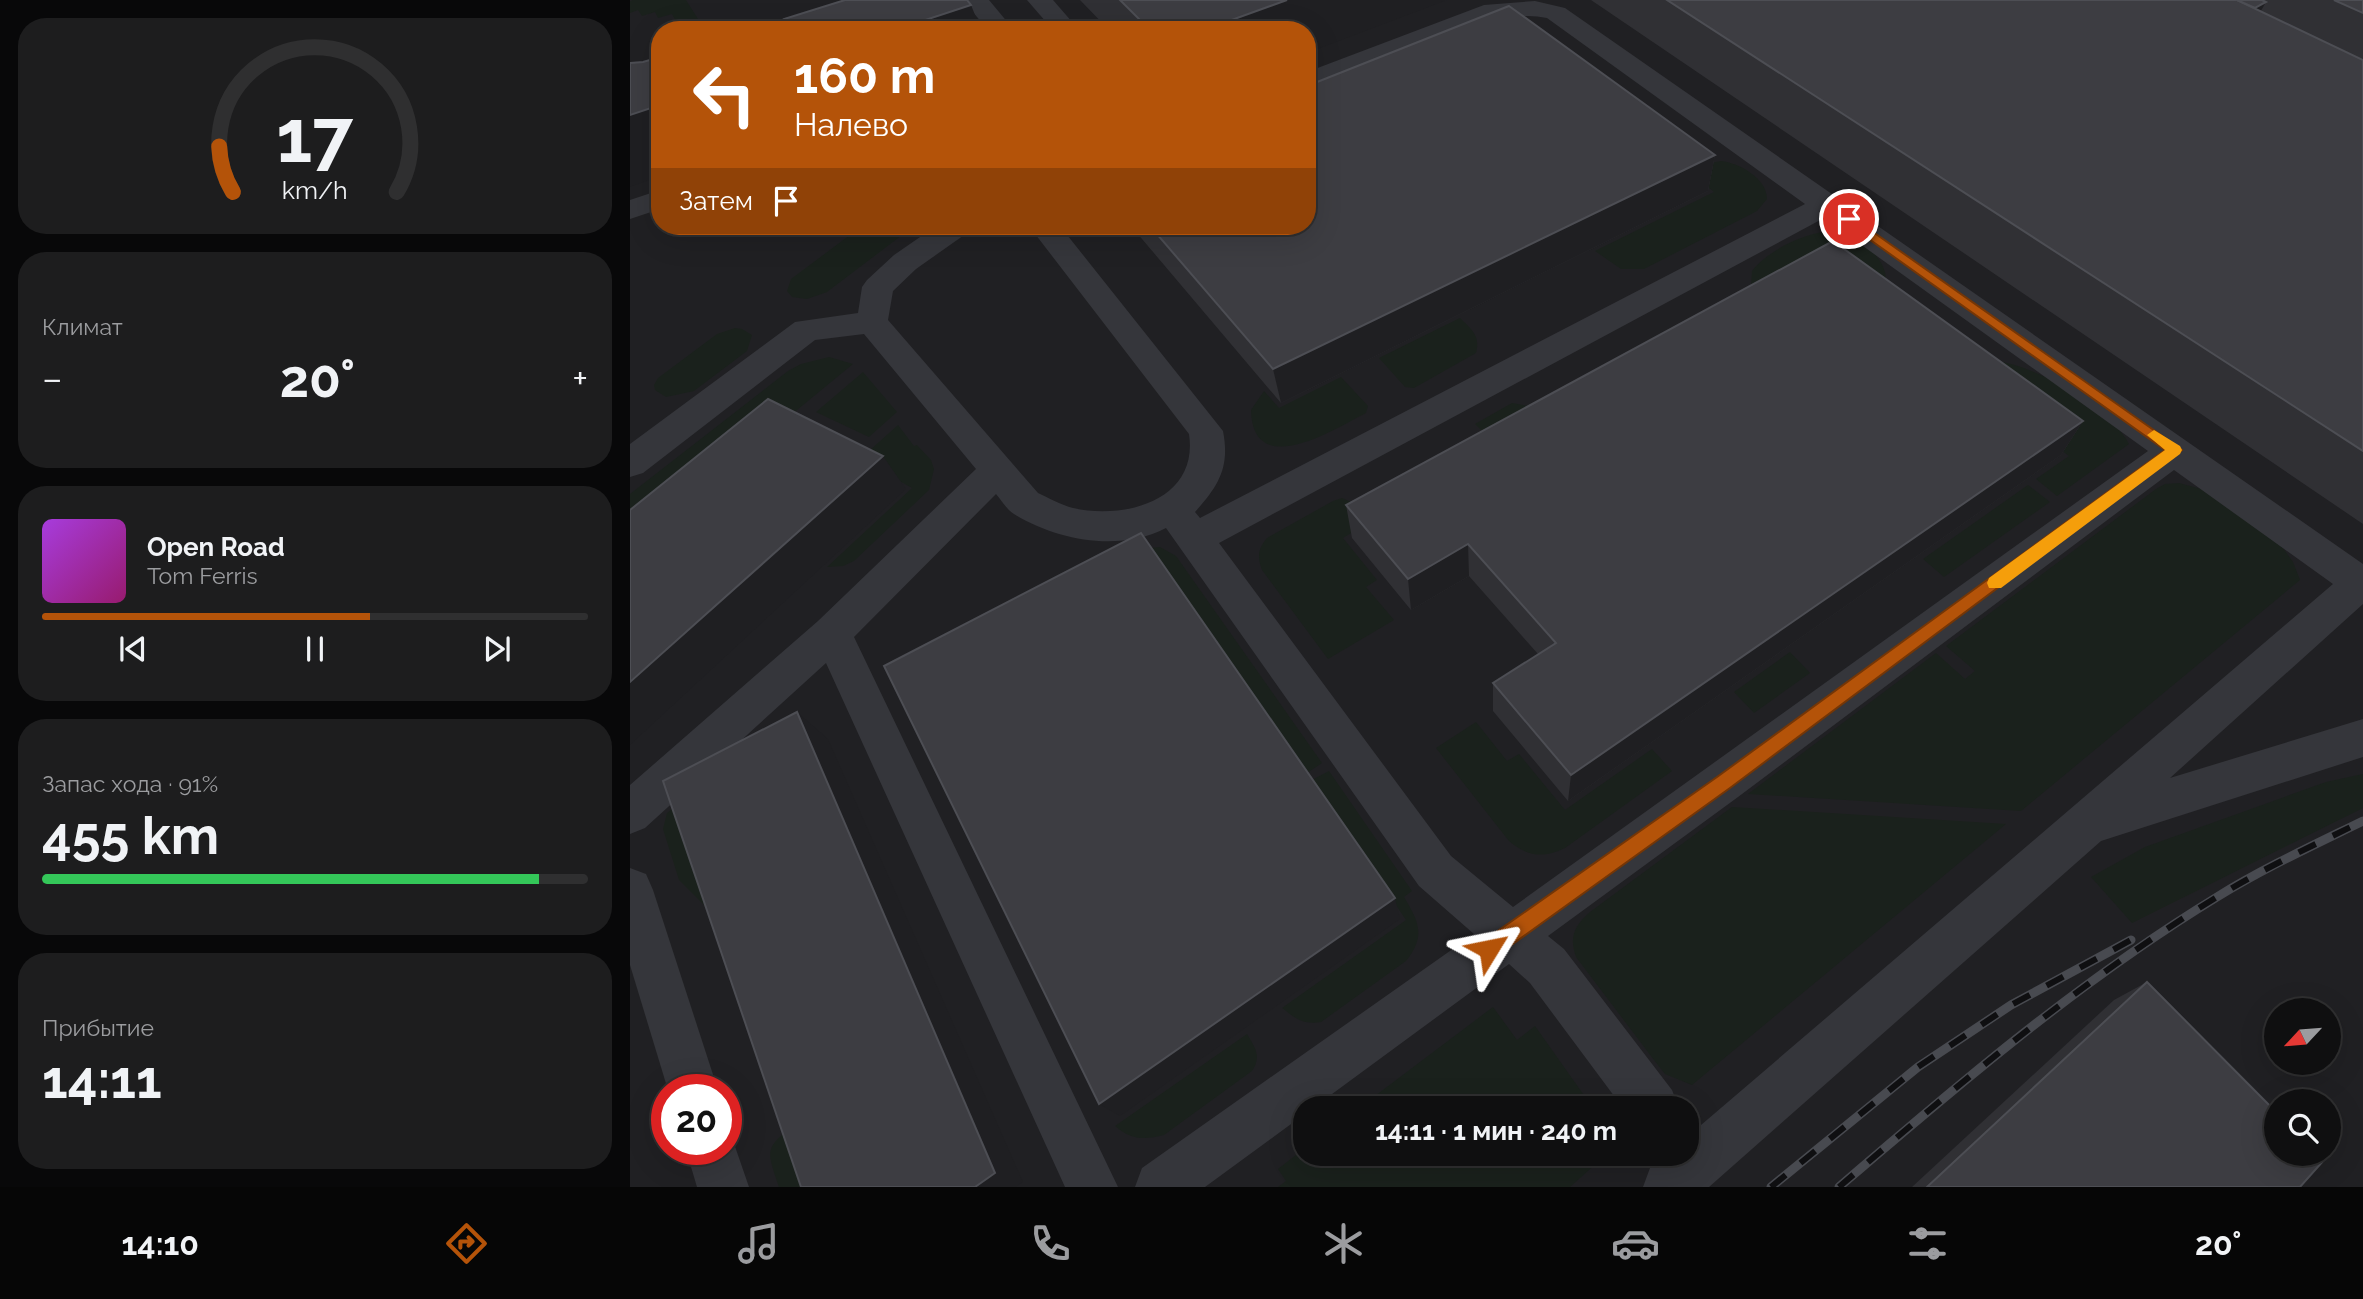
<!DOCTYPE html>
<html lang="ru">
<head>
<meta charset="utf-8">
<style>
	body { margin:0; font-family:Raleway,sans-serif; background:#1d1d1e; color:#f1f3f6; height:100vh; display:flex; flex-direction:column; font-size:26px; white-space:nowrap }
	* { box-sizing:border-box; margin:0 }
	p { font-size:23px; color:#9b9c9f }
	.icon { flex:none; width:38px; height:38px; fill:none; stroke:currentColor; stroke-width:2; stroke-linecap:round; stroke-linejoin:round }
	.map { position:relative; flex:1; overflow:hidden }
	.panel { display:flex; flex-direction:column; gap:18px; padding:18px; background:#080809; width:630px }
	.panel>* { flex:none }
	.guide { position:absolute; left:21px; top:21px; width:665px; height:214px; border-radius:28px; box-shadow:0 7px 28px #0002,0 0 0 2px #2f2f30; background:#b45309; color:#fff; overflow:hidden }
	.needle { width:46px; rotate:244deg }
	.controls { position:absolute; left:1634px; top:998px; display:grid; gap:14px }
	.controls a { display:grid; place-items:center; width:77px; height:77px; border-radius:50%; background:#0f0f10; box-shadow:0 7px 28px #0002,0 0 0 2px #2f2f30; font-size:35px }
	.speed { position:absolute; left:21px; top:1074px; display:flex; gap:14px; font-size:35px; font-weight:700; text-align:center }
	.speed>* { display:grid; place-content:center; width:91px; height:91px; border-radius:50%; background:#0f0f10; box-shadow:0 7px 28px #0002,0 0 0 2px #2f2f30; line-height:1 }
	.speed .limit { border:10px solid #d22; background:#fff; color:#111 }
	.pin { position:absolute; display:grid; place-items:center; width:60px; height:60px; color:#fff; margin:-30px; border:4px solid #fff; border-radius:50%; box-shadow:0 2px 7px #0007 }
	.me { position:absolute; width:77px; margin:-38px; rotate:55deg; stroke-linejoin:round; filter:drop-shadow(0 0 5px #0008) }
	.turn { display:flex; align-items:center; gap:24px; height:147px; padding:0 28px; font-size:32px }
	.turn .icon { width:91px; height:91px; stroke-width:2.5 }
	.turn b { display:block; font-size:49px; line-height:60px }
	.then { display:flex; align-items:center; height:66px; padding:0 28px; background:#0003; gap:14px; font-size:26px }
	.big { font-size:52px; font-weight:700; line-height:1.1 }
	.panel .widget { flex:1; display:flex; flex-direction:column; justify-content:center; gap:10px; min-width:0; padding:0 24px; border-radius:28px; background:#1d1d1e }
	.panel .dial { align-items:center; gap:0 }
	.dial svg { height:182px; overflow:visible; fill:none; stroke:#2f2f30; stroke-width:7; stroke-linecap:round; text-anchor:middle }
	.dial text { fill:#f1f3f6; stroke:none }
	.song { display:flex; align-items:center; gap:21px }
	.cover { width:84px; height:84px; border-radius:10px; background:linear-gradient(135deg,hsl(280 70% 55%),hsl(320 70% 35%)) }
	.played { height:7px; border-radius:4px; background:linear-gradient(90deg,#b45309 60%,#2f2f30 60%) }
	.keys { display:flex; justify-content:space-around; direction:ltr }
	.heat { display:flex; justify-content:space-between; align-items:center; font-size:38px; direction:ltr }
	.charge { height:10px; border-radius:5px; background:linear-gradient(90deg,#34c759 91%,#2f2f30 0) }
	.trip { position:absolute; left:663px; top:1096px; width:406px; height:70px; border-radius:28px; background:#0f0f10; box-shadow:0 7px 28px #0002,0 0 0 2px #2f2f30; font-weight:700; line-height:70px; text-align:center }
	.tab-bar { display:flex; height:112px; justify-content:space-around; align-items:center; background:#060606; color:#9b9c9f }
	.tab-bar .icon { width:49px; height:49px }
	.tab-bar .active { color:#b45309 }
	.tab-bar b { font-size:32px; color:#f1f3f6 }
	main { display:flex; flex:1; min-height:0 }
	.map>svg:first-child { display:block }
	.built { fill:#202023; fill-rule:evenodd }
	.green { fill:#1a211c }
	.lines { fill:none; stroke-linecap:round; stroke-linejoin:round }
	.minor { fill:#35363b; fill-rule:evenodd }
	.rail-casing { stroke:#484a50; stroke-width:9 }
	.rail { stroke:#0f0f11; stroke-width:6; stroke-dasharray:19; stroke-linecap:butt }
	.wall { fill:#303034 }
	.shaded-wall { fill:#1f1f22 }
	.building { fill:#3d3d42; stroke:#4d4e54; stroke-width:2 }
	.route { fill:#b45309; stroke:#753606; stroke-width:2 }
	.slow { fill:#f59e0b }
</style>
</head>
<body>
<main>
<section class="panel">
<div class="widget dial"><svg viewBox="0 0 100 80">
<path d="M14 69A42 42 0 1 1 86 69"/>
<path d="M14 69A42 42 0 0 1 8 49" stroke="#b45309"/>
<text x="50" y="56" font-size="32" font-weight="700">17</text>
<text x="50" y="72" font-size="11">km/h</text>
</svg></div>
<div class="widget"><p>Климат</p>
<div class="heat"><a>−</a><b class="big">20°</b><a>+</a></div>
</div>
<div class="widget">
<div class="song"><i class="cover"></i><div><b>Open Road</b><p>Tom Ferris</p></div></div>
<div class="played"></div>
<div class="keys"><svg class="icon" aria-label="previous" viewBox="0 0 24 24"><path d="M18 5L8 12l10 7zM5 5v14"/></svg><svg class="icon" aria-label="pause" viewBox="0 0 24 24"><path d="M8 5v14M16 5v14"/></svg><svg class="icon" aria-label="next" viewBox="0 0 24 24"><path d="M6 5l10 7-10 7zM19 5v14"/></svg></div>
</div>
<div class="widget"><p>Запас хода · 91%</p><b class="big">455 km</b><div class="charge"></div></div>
<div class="widget"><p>Прибытие</p><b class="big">14:11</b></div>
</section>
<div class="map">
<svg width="1733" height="1187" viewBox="0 0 1733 1187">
	<rect width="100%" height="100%" fill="#141416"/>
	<path class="built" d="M0 0H1706L1733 13V1187H0ZM30 30H677V226H30ZM1647 1010H1699V1062H1647ZM37 1090H96V1150H37ZM1647 1101H1699V1153H1647ZM676 1108H1057V1153H676Z"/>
	<g class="green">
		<path d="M3 0H56L68 19 48 25 42 14 28 18 25 12 12 16 8 10 0 13V1Z"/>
		<path d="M1091 161C1109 163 1137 178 1137 199L1127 211 1014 269H991L965 251 1084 192 1060 173 1081 163Z"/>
		<path d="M232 226H284L197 292 177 299 162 297 157 291 161 279Z"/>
		<path d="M1202 231C1226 236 1256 254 1256 281L1121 287 1122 271C1138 250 1176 232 1202 231Z"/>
		<path d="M830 318C841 329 851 336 846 353L784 388 775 387 749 358Z"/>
		<path d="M105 328 112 329 122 335 117 351 64 391 36 397 25 390 24 385 28 378 87 334Z"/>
		<path d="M199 357 223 364 0 547V494L158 371 171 364Z"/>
		<path d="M1372 362C1409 368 1482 410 1499 444L1427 496 1406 479 1439 456 1330 374 1356 363Z"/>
		<path d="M233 372 267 412 239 437 186 412Z"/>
		<path d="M711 377 738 406 736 413C706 428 623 482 621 410L634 391 649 408Z"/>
		<path d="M882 403 909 408 870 449 845 424Z"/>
		<path d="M268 425 284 446 287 445 301 460 304 469 299 490 224 561 213 566 197 567 282 488 230 459Z"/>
		<path d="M1549 483 1575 490 1653 548 1663 562 1670 580 1391 811 1118 794 1306 653 1335 679 1345 671 1316 646 1526 489 1535 484Z"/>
		<path d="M1398 485 1420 502 1314 577 1293 559Z"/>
		<path d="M712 498 730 506 736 524 713 538 747 580 736 587 764 620 698 659 632 570C627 556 628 549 637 538L703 501Z"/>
		<path d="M530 547 546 556 692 763 677 773 521 548Z"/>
		<path d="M1160 652 1180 673 1124 713 1104 692Z"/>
		<path d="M846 722 877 761 889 754 935 810 1022 749 1042 771 935 848C912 859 897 856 879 841L806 748Z"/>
		<path d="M699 771 782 891 774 897C789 922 796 936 776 961L691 1022C673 1025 665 1018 652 1008L776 920 682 780Z"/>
		<path d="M1733 774V808L1502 923 1461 877 1515 847 1696 782Z"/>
		<path d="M48 804 88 919 49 880 33 829 37 813Z"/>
		<path d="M1102 807 1376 824 1062 1085 1035 1074 1024 1060 946 957C939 937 944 926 960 912Z"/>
		<path d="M863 1007 887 1040 905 1026 963 1108H729Z"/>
		<path d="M617 1034C625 1048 632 1056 622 1071L534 1135C514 1140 501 1140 485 1126Z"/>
		<path d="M166 1125 188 1187H149C137 1151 133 1147 166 1125Z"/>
		<path d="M675 1148 676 1153H978L940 1187H648L656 1181 648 1169Z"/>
	</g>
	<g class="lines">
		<g class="minor">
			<path d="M325 0H359L384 30H358L342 11 283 30H245L248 25Z"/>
			<path d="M397 0H423L449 30H423Z"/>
			<path d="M905 1 935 8 1733 564V604L1540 778 1733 719V757L1471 841 1079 1187H1013L1020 1168 1038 1153H1057V1137L1703 584 1544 470 1108 797 918 936 934 949 1042 1090 1049 1108H993L900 983 879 964 683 1108H676V1113L575 1187H505L512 1168 844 934 789 886 536 528C490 552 428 541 384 514 377 510 372 501 366 494L224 637 488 1187H435L196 663 15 828 0 834V785L188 621 346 469 234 334 185 340 13 473 0 477V444L165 322 228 313 232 287 237 280 264 255 306 226H341L337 233 286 269 263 291 258 320 408 493C419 498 431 505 443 508 495 520 569 500 559 434L399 226H430L593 431C600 467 589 485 565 512L570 518 1175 204 917 18C853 3 744 72 677 89V72L854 5ZM1194 218 1518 451 883 907 821 856 589 543Z"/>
			<path d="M30 190V209L0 219V200Z"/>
			<path d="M0 868 16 874 23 890 88 1090H38L0 965Z"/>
			<path d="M96 1130 100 1132 119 1187H67L56 1150H96Z"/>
		</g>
		<defs>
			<g id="rail">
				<path d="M1141 1187 1288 1067 1381 1005 1501 940"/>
				<path d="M1209 1187C1330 1083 1451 980 1587 897 1634 868 1684 845 1733 821"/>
			</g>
		</defs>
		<use href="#rail" class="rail-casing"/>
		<use href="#rail" class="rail"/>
	</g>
	<g class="wall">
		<path d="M450 0H817L677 30H479Z"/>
		<path d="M961 0H1733V59L1729 58 1733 60V524Z"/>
		<path d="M1085 155 1078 191 651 403 501 226H677Z"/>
		<path d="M1453 421 1431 455 938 801 863 711V683L908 654 839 576 781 610 722 538 716 505Z"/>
		<path d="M1517 982 1670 1187H1282L1484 1000Z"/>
	</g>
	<g class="shaded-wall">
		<path d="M657 0H817L677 53V30H574Z"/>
		<path d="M1636 2 1620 30 1601 21Z"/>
		<path d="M341 5 351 30H265Z"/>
		<path d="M30 105V176L0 187V115Z"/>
		<path d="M1085 155 1078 191 651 403 643 369Z"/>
		<path d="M1453 421 1431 455 938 801 941 775Z"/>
		<path d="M253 456 276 489 0 745V682Z"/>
		<path d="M838 544 839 576 781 610 778 579Z"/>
		<path d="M167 712 198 739 393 1182 385 1187H345Z"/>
		<path d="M765 898 770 919 490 1116 469 1104Z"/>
	</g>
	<g class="building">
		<path d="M215 0H337L341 5 265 30H143L158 25 154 19Z"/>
		<path d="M490 0H657L574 30H520Z"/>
		<path d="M1037 0H1607L1733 60V451Z"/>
		<path d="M1607 0H1632L1636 2 1625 8Z"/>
		<path d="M1704 0H1733V13Z"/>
		<path d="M879 6 1085 155 643 369 520 226H677V86Z"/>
		<path d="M30 57V105L0 115V63L13 62Z"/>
		<path d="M1203 241 1453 421 941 775 863 683 926 643 838 544 778 579 716 505Z"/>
		<path d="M138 399 253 456 0 682V510Z"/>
		<path d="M511 533 765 898 469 1104 254 666Z"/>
		<path d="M167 712 365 1173 345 1187H171L33 781Z"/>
		<path d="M1517 982 1647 1113V1153H1687L1694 1160 1670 1187H1297Z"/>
	</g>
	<path class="route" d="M1219 215 1552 450 1100 788 866 956 859 959 852 956 849 949 852 942 1087 777 1535 450 1215 222 1213 219Z"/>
	<path class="slow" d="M1524 430 1550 446 1552 450 1550 454 1371 588H1359L1357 583 1359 578 1535 450 1517 435Z"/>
</svg>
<div class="controls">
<a><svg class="needle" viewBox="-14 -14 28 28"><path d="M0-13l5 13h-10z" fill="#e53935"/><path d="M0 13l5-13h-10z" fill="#9b9c9f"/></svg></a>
<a><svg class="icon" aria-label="search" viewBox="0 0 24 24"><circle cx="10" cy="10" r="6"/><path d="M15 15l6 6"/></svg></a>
</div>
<div class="speed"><div class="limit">20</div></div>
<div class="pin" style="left:1219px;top:219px;background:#d93025"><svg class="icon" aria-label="arrive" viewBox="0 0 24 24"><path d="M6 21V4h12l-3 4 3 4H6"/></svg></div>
<svg class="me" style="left:859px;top:949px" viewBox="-20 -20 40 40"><path d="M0-17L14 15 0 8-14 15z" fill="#b45309" stroke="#fff" stroke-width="4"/></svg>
<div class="trip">14:11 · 1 мин · 240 m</div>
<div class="guide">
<div class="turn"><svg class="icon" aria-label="left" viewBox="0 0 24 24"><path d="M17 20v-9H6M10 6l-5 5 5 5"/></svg><div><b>160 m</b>Налево</div></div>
<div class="then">Затем<svg class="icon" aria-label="arrive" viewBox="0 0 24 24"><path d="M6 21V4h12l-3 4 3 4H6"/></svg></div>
</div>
</div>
</main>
<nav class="tab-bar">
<b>14:10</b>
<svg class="icon active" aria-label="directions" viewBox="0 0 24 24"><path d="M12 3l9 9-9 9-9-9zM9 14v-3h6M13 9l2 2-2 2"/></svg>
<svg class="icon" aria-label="music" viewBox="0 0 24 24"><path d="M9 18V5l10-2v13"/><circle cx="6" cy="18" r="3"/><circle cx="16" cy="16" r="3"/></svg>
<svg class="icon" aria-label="phone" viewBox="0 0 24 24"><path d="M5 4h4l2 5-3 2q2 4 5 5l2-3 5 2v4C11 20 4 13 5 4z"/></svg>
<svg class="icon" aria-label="climate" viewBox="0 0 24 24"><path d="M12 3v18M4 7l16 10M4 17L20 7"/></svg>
<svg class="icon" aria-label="car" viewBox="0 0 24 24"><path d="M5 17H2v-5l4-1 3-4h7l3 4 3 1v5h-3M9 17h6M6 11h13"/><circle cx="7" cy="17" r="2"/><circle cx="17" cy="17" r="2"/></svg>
<svg class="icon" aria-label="filters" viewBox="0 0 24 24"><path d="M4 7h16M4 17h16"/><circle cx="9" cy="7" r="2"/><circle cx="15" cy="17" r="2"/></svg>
<b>20°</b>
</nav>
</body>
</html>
